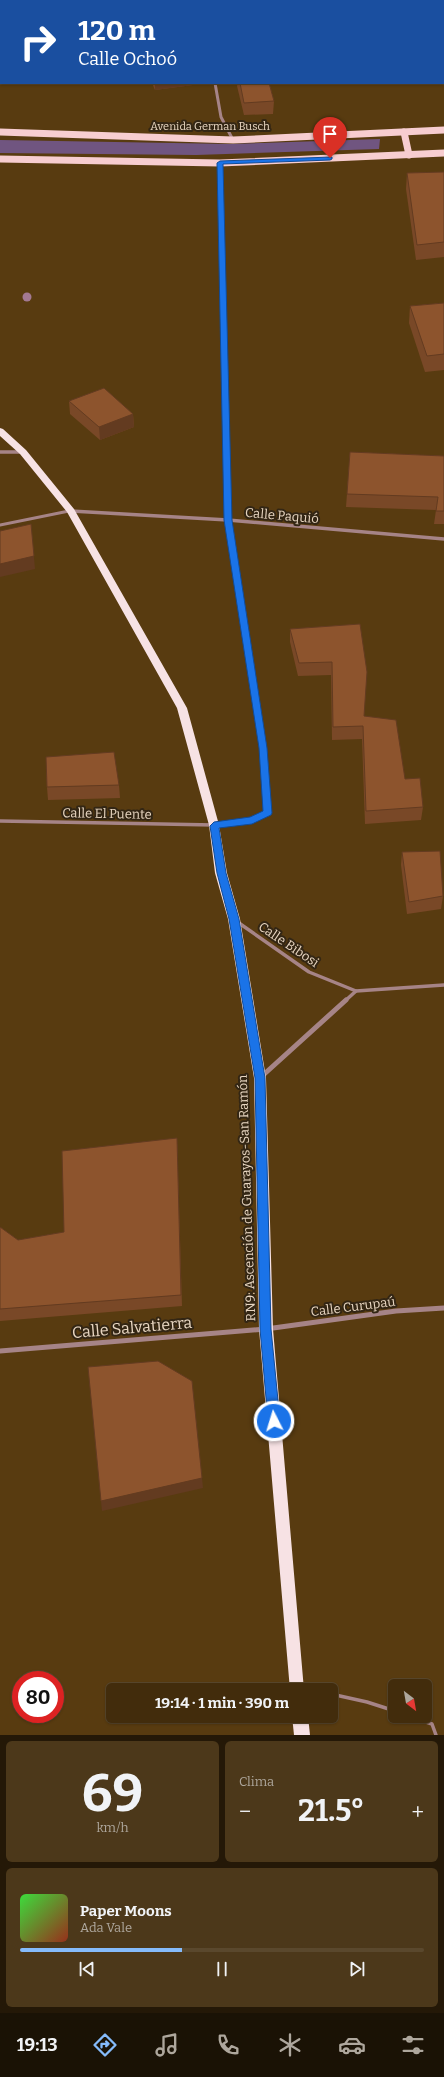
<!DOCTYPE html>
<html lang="es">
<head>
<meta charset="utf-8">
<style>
	body { margin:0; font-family:Bitter,serif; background:#4c381a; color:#f1f3f6; height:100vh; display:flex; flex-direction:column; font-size:15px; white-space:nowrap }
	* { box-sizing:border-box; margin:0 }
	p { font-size:13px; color:#aea79d }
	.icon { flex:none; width:22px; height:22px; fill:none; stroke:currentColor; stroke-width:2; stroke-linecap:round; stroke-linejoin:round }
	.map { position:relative; height:1735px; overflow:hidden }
	.details { display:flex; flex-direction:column; gap:6px; padding:6px; background:#241807; flex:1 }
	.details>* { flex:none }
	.hud { position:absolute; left:0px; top:0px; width:444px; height:84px; box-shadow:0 1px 3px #0004,0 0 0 1px #5a482d; background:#1a4fa0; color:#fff; overflow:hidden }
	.needle { width:26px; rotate:149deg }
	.tools { position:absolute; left:388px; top:1679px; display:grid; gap:8px }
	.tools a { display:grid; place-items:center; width:44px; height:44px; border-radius:6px; background:#422c0c; box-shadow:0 1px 3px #0004,0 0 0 1px #5a482d; font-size:20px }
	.speed { position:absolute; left:12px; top:1671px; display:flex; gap:8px; font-size:20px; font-weight:700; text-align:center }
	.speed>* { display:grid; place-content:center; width:52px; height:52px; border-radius:50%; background:#422c0c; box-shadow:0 1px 3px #0004,0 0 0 1px #5a482d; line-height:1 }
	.speed .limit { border:6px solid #d22; background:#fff; color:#111 }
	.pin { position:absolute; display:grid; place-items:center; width:34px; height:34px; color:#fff; margin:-41px -17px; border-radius:50% 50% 50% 0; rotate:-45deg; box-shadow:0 0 4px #0007 }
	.pin .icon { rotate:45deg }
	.me { position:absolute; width:44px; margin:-22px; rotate:355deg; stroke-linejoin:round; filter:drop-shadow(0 0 3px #0008) }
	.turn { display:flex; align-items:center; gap:14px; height:84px; padding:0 12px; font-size:18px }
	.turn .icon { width:52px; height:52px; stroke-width:2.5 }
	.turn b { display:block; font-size:28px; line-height:34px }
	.big { font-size:30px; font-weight:700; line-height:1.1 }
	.details .tile { flex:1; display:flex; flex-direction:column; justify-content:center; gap:6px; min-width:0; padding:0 14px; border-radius:6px; background:#4c381a }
	.details .dial { align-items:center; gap:0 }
	.dial b { font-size:52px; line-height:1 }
	.song { display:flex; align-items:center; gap:12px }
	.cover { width:48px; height:48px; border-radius:6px; background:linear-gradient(135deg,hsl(120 70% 55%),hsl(10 70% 35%)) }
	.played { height:4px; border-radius:2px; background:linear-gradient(90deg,#85bbfb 40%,#5a482d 40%) }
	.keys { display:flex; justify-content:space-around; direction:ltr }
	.heat { display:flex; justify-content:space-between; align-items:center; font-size:22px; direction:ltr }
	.details .tiles { flex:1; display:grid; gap:6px; grid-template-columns:1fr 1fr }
	.tile:last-child { grid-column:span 2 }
	.trip { position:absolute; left:106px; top:1683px; width:232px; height:40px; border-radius:6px; background:#422c0c; box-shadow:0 1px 3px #0004,0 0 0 1px #5a482d; font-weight:700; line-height:40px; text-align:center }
	.tabs { display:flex; height:64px; justify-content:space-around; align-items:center; background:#1a1205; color:#aea79d }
	.tabs .icon { width:28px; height:28px }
	.tabs .on { color:#85bbfb }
	.tabs b { font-size:18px; color:#f1f3f6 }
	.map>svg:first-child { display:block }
	.green { fill:#705580 }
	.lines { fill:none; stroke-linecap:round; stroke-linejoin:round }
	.service-far1 { stroke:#a68487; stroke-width:3 }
	.service { stroke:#a68487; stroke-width:3.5 }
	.minor-far2 { stroke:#a68487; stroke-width:3 }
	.minor-far1 { stroke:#a68487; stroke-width:3.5 }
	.minor { stroke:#a68487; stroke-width:5 }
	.primary { stroke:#f7cdd0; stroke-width:7 }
	.trunk { fill:#f7e2e4; fill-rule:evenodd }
	.tree { fill:#a37992 }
	.wall { fill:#794827 }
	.shaded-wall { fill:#633b20 }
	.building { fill:#8d542d; stroke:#633b20 }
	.route { fill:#1a73e8; stroke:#114b97 }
	.labels { text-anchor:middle; stroke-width:4; stroke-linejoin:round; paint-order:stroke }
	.far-street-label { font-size:11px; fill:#e8d6c1; stroke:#332614 }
	.street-label { font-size:13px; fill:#e8d6c1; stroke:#332614 }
	.near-street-label { font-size:16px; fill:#e8d6c1; stroke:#332614 }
</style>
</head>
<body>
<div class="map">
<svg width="444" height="1735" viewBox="0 0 444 1735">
	<rect width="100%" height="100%" fill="#583b10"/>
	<path class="green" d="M380 139 379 149 196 155 0 153V140L230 144Z"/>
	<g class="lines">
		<path class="service-far1" d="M0 525 69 511"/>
		<g class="service">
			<path d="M301 1687 313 1690"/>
			<path d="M331 1694 367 1702 395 1711"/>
			<path d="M408 1716 432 1724 436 1735"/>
		</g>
		<g class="minor-far2">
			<path d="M215 83 221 117 233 140"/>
			<path d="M220 163 226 436"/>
		</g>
		<g class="minor-far1">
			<path d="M0 452H23"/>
			<path d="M71 511 228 520 444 539"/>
			<path d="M0 821 214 825 252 820 268 813 263 748 228 520 226 435"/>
			<path d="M236 921 309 972 356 991 444 985"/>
			<path d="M345 1001 356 991"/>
		</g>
		<g class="minor">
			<path d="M261 1077 346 1000"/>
			<path d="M0 1351 266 1329 396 1311 444 1308"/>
		</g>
		<g class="primary">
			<path d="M0 132 233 140 444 130"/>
			<path d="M404 132 409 155"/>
			<path d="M0 159 220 163 444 153"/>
		</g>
		<g class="trunk">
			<path d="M0 428 3 429 26 450 74 509 187 708 219 825 227 873 240 919 266 1078 273 1329 304 1690H290L259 1329 254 1078 228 919 215 873 209 825 177 708 67 512 20 454 0 436Z"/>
			<path d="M292 1716H308L310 1735H294Z"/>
		</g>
	</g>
	<circle class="tree" cx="27" cy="297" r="4.5"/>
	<g class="wall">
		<rect x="247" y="0" width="58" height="1"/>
		<path d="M152 83H193V85L155 90Z"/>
		<path d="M238 83H269L274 101 273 114 244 115 237 86Z"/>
		<path d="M444 172V257L416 260 406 189 407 173Z"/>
		<path d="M444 303V370L425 372 409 323 410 306Z"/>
		<path d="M69 401 133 414 134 427 100 440 70 414Z"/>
		<path d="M350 452 444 456V524H434L436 510 346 507Z"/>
		<path d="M360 624 364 716 423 807 421 820 365 824 362 739 332 740 331 675 298 676 290 642V629Z"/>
		<path d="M119 785 120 798 48 800 47 787Z"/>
		<path d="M402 852 443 896 441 909 407 914 401 865Z"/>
		<path d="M177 1138 182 1306 0 1321V1227L18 1240 64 1232Z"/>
	</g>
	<g class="shaded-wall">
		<path d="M155 83H193V85L155 90Z"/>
		<path d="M133 414 134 427 100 440 99 427Z"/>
		<path d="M31 524 35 569 0 577V564Z"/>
		<path d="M202 1478 203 1488 102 1511 101 1501Z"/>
	</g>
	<g class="building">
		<path d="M240 83H269L274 101 244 103Z"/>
		<path d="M444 172V242L417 245 407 173Z"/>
		<path d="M444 303V354L427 356 410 306Z"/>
		<path d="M104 388 133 414 99 427 69 401Z"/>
		<path d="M350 452 444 456V511H436L438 497 347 494Z"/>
		<path d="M31 524 34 556 0 564V531Z"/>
		<path d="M360 624 367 672 364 716 396 720 405 779 420 778 423 807 366 811 363 726 333 727 332 662 299 663 290 629Z"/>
		<path d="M114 752 119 785 47 787 46 757Z"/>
		<path d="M440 851 443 896 409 902 402 852Z"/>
		<path d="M177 1138 181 1295 0 1309V1227L18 1240 64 1232 62 1151Z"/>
		<path d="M158 1361 192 1381 202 1478 101 1501 88 1367Z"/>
	</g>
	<path class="route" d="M332 157V159L330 160 223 164 232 520 267 748 272 813 271 815 252 824 219 828 226 873 239 919 265 1078 271 1329 280 1421 278 1425 274 1426 270 1425 268 1421 260 1329 255 1078 229 919 217 873 210 826 214 822 250 817 263 811 259 748 224 520 217 163 220 161Z"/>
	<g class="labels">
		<g class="far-street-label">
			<text x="210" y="130">Avenida German Busch</text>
		</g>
		<g class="street-label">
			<text transform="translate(282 515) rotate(5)" y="5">Calle Paquió</text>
			<text transform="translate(107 813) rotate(1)" y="5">Calle El Puente</text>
			<text transform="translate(289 944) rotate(34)" y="5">Calle Bibosi</text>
			<text transform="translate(246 1198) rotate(-92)" y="5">RN9: Ascención de Guarayos-San Ramón</text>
			<text transform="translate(353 1306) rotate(-7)" y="5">Calle Curupaú</text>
		</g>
		<g class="near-street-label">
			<text transform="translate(132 1327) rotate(-5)" y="6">Calle Salvatierra</text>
		</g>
	</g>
</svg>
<div class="tools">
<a><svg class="needle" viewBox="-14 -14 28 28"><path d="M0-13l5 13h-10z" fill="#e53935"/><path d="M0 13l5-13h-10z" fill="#aea79d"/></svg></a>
</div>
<div class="speed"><div class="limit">80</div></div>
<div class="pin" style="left:330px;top:158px;background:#d93025"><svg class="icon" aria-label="arrive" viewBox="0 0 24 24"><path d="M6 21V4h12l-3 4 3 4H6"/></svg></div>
<svg class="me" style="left:274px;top:1421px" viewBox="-20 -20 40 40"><circle r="17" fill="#1a73e8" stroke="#fff" stroke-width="3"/><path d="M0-11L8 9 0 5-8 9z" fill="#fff"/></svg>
<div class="trip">19:14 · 1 min · 390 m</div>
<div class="hud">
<div class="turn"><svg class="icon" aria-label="right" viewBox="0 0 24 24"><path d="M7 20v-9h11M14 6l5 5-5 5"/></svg><div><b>120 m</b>Calle Ochoó</div></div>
</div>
</div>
<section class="details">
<div class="tiles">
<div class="tile dial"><b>69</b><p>km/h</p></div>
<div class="tile"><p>Clima</p>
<div class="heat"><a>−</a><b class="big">21.5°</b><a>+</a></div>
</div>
<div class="tile">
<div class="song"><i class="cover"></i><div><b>Paper Moons</b><p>Ada Vale</p></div></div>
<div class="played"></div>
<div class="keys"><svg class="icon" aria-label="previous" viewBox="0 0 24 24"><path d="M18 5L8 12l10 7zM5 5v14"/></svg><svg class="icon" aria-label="pause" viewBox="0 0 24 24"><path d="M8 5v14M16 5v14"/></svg><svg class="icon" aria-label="next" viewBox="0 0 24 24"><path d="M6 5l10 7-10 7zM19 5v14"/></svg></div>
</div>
</div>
</section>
<nav class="tabs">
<b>19:13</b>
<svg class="icon on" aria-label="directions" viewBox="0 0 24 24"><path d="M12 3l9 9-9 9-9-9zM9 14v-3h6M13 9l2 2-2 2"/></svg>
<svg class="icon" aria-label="music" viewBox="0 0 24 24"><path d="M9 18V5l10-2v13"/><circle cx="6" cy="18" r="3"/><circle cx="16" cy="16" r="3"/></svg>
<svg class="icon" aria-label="phone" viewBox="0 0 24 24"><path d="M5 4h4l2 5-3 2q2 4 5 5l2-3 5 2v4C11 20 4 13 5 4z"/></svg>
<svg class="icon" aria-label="climate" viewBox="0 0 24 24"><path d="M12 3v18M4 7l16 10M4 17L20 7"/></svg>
<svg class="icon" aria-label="car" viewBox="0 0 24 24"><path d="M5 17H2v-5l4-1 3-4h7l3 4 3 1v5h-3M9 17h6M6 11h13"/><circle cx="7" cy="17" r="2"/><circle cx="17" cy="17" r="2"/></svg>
<svg class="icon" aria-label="filters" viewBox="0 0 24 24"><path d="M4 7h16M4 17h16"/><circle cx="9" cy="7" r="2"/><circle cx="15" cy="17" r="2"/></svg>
</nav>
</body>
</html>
